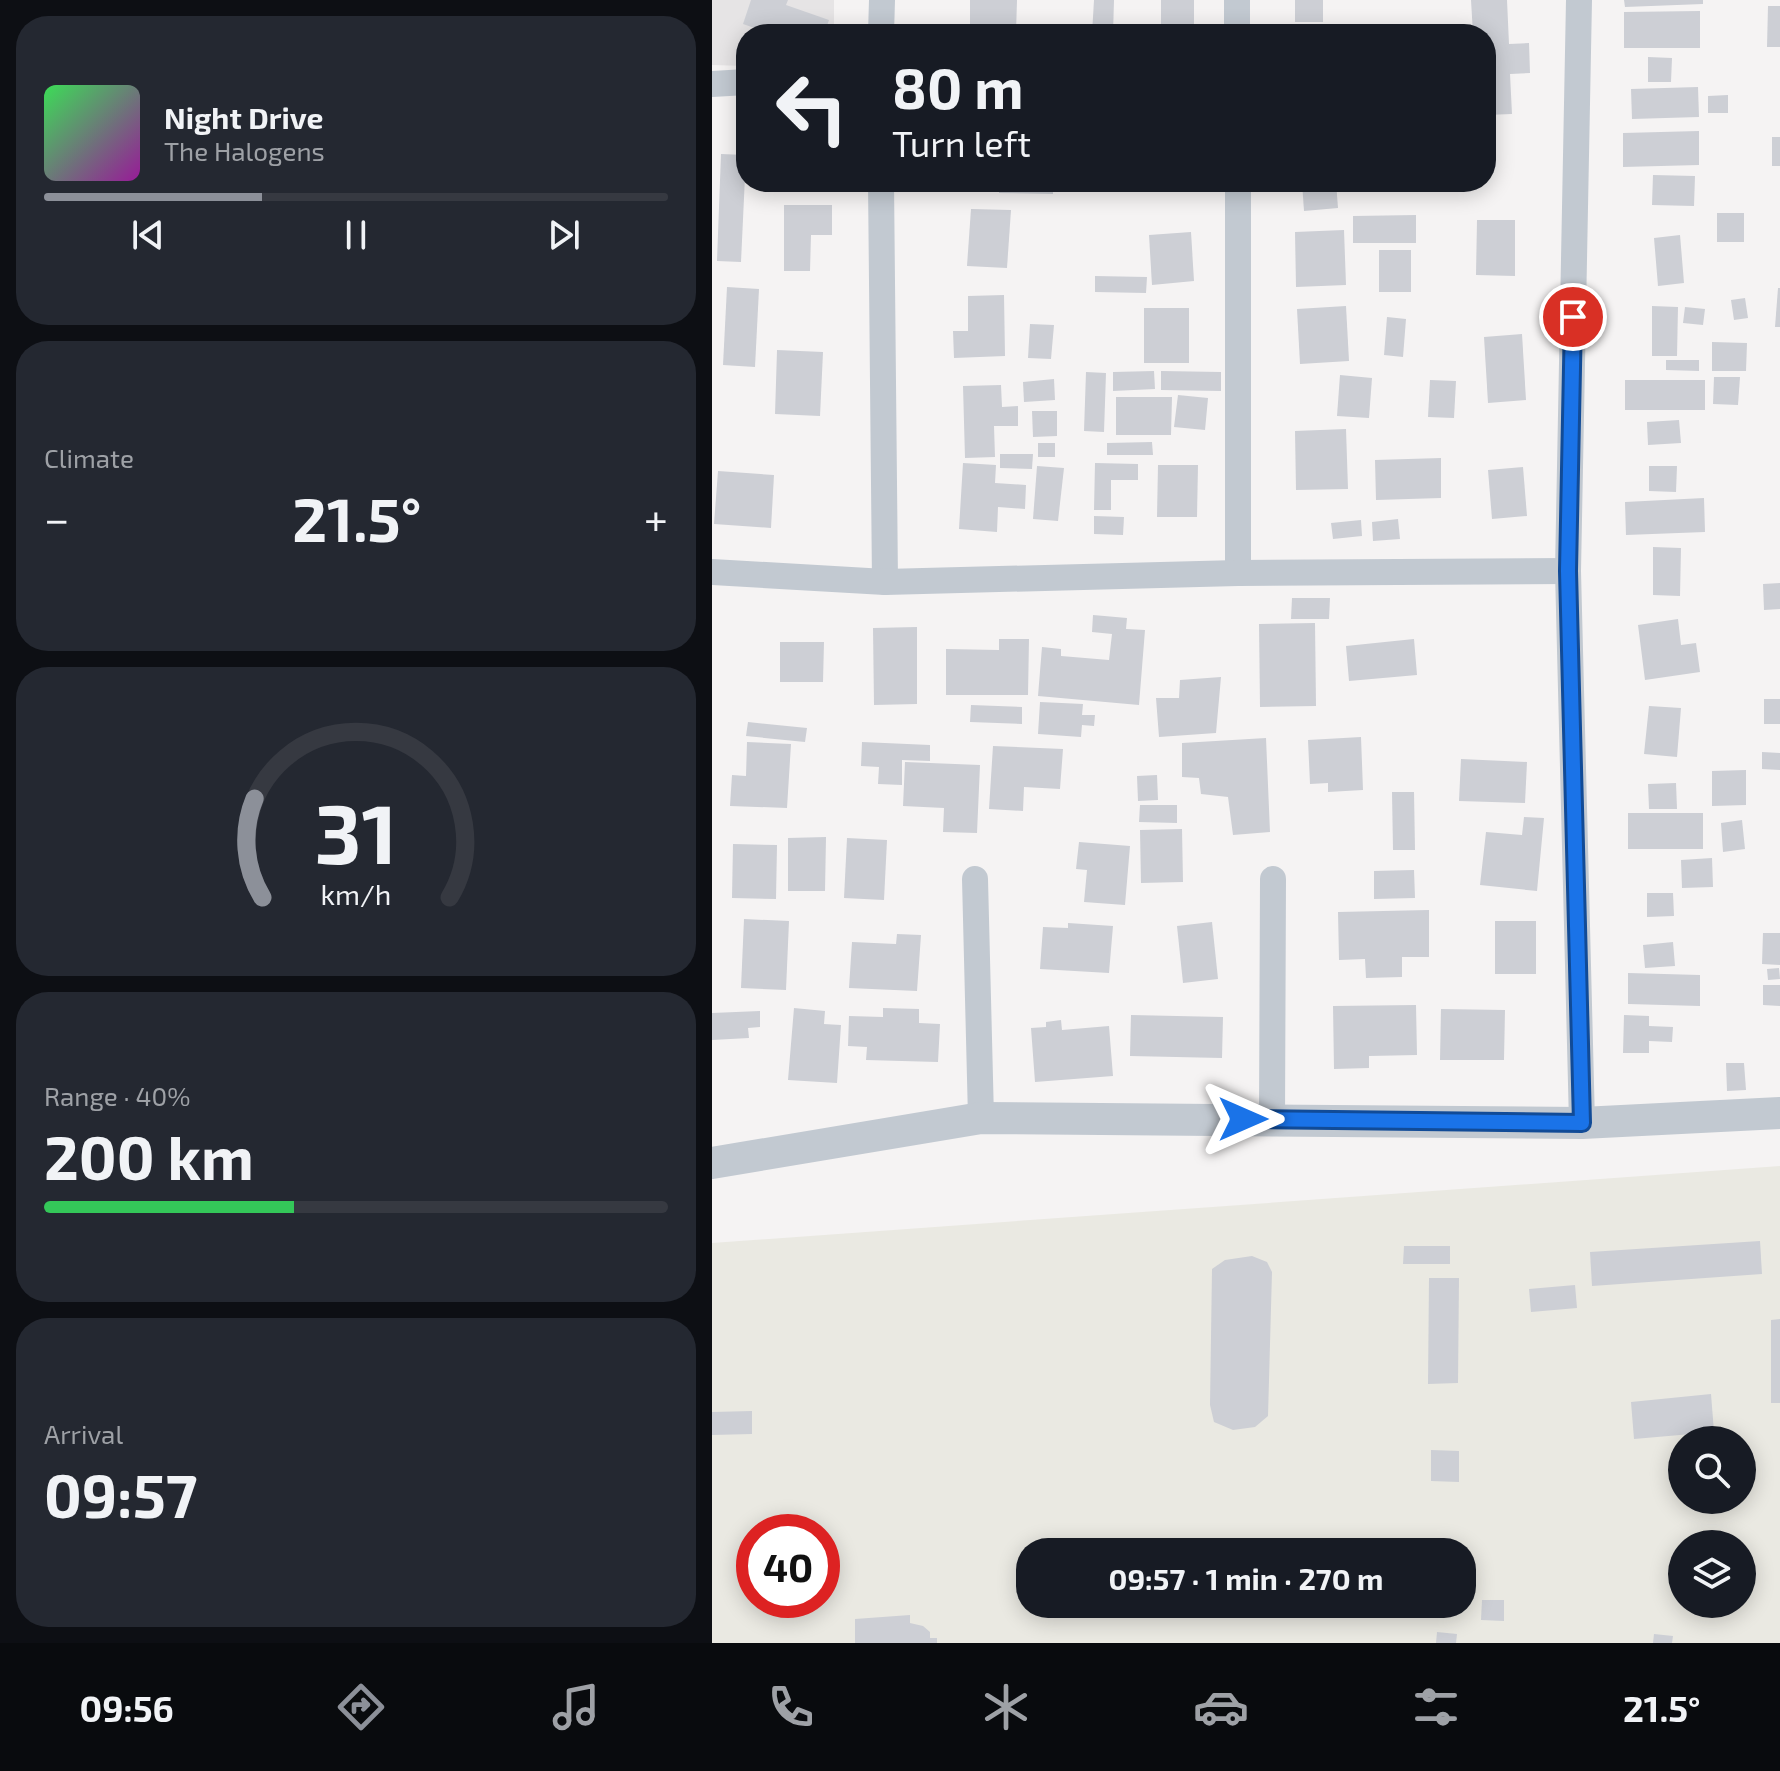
<!DOCTYPE html>
<html lang="en">
<head>
<meta charset="utf-8">
<style>
	body { margin:0; font-family:"Exo 2",sans-serif; background:#242831; color:#f1f3f6; height:100vh; display:flex; flex-direction:column; font-size:30px; white-space:nowrap }
	* { box-sizing:border-box; margin:0 }
	p { font-size:26px; color:#9ea1a6 }
	.icon { flex:none; width:44px; height:44px; fill:none; stroke:currentColor; stroke-width:2; stroke-linecap:round; stroke-linejoin:round }
	.map { position:relative; flex:1; overflow:hidden }
	.sheet { display:flex; flex-direction:column; gap:16px; padding:16px; background:#0d0f14; width:712px }
	.sheet>* { flex:none }
	.top-card { position:absolute; left:24px; top:24px; width:760px; height:168px; border-radius:32px; box-shadow:0 4px 20px #0003; background:#171b24; color:#f1f3f6; overflow:hidden }
	.buttons { position:absolute; left:956px; top:1426px; display:grid; gap:16px }
	.buttons a { display:grid; place-items:center; width:88px; height:88px; border-radius:50%; background:#171b24; box-shadow:0 4px 20px #0003; font-size:40px }
	.speed { position:absolute; left:24px; top:1514px; display:flex; gap:16px; font-size:40px; font-weight:700; text-align:center }
	.speed>* { display:grid; place-content:center; width:104px; height:104px; border-radius:50%; background:#171b24; box-shadow:0 4px 20px #0003; line-height:1 }
	.speed .limit { border:12px solid #d22; background:#fff; color:#111 }
	.pin { position:absolute; display:grid; place-items:center; width:68px; height:68px; color:#fff; margin:-34px; border:4px solid #fff; border-radius:50%; box-shadow:0 2px 8px #0007 }
	.me { position:absolute; width:88px; margin:-44px; rotate:90deg; stroke-linejoin:round; filter:drop-shadow(0 0 6px #0008) }
	.turn { display:flex; align-items:center; gap:28px; height:168px; padding:0 24px; font-size:36px }
	.turn .icon { width:104px; height:104px; stroke-width:2.5 }
	.turn b { display:block; font-size:56px; line-height:68px }
	.big { font-size:60px; font-weight:700; line-height:1.1 }
	.sheet .tile { flex:1; display:flex; flex-direction:column; justify-content:center; gap:12px; min-width:0; padding:0 28px; border-radius:32px; background:#242831 }
	.sheet .dial { align-items:center; gap:0 }
	.dial svg { height:208px; overflow:visible; fill:none; stroke:#363941; stroke-width:7; stroke-linecap:round; text-anchor:middle }
	.dial text { fill:#f1f3f6; stroke:none }
	.song { display:flex; align-items:center; gap:24px }
	.cover { width:96px; height:96px; border-radius:12px; background:linear-gradient(135deg,hsl(130 70% 55%),hsl(300 70% 35%)) }
	.played { height:8px; border-radius:4px; background:linear-gradient(90deg,#8c9099 35%,#363941 35%) }
	.keys { display:flex; justify-content:space-around; direction:ltr }
	.heat { display:flex; justify-content:space-between; align-items:center; font-size:44px; direction:ltr }
	.charge { height:12px; border-radius:6px; background:linear-gradient(90deg,#34c759 40%,#363941 0) }
	.trip { position:absolute; left:304px; top:1538px; width:460px; height:80px; border-radius:32px; background:#171b24; box-shadow:0 4px 20px #0003; font-weight:700; line-height:80px; text-align:center }
	.menu { display:flex; height:128px; justify-content:space-around; align-items:center; background:#090b0e; color:#9ea1a6 }
	.menu .icon { width:56px; height:56px }
	.menu .current { color:#8c9099 }
	.menu b { font-size:36px; color:#f1f3f6 }
	main { display:flex; flex:1; min-height:0 }
	.map>svg:first-child { display:block }
	.commercial { fill:#eae9e2; fill-rule:evenodd }
	.education { fill:#e6e4e5 }
	.building { fill:#cdcfd5 }
	.lines { fill:none; stroke-linecap:round; stroke-linejoin:round }
	.minor { stroke:#c2c9d1; stroke-width:26 }
	.tertiary { stroke:#c2c9d1; stroke-width:32 }
	.route-casing { stroke:#114b97; stroke-width:20 }
	.route { stroke:#1a73e8; stroke-width:14 }
</style>
</head>
<body>
<main>
<section class="sheet">
<div class="tile">
<div class="song"><i class="cover"></i><div><b>Night Drive</b><p>The Halogens</p></div></div>
<div class="played"></div>
<div class="keys"><svg class="icon" aria-label="previous" viewBox="0 0 24 24"><path d="M18 5L8 12l10 7zM5 5v14"/></svg><svg class="icon" aria-label="pause" viewBox="0 0 24 24"><path d="M8 5v14M16 5v14"/></svg><svg class="icon" aria-label="next" viewBox="0 0 24 24"><path d="M6 5l10 7-10 7zM19 5v14"/></svg></div>
</div>
<div class="tile"><p>Climate</p>
<div class="heat"><a>−</a><b class="big">21.5°</b><a>+</a></div>
</div>
<div class="tile dial"><svg viewBox="0 0 100 80">
<path d="M14 69A42 42 0 1 1 86 69"/>
<path d="M14 69A42 42 0 0 1 11 31" stroke="#8c9099"/>
<text x="50" y="56" font-size="32" font-weight="700">31</text>
<text x="50" y="72" font-size="11">km/h</text>
</svg></div>
<div class="tile"><p>Range · 40%</p><b class="big">200 km</b><div class="charge"></div></div>
<div class="tile"><p>Arrival</p><b class="big">09:57</b></div>
</section>
<div class="map">
<svg width="1068" height="1643" viewBox="0 0 1068 1643">
	<rect width="100%" height="100%" fill="#f5f3f3"/>
	<path class="commercial" d="M1068 1166V1643H0V1243ZM970 1440H1030V1500H970ZM42 1532H110V1600H42ZM970 1544H1030V1604H970ZM318 1552H750V1604H318Z"/>
	<path class="education" d="M0 0H122V34H34V66L0 65Z"/>
	<g class="building">
		<path d="M39 0H76L74 5 117 20 112 34H60L31 24Z"/>
		<path d="M258 0H305L304 33 258 32Z"/>
		<path d="M382 0H402L401 34H380Z"/>
		<rect x="449" y="0" width="33" height="34"/>
		<rect x="583" y="0" width="28" height="22"/>
		<path d="M759 0H795L797 44 817 43 818 73 798 74 800 114 774 115V34H761Z"/>
		<path d="M912 0H991V4L913 7Z"/>
		<path d="M1056 6H1068V47H1055Z"/>
		<path d="M988 11V48H912V12Z"/>
		<path d="M936 57 960 58 959 82H936Z"/>
		<path d="M986 87 987 117 920 119 919 89Z"/>
		<path d="M1016 95V113H996V96Z"/>
		<path d="M987 131V165L911 167V133Z"/>
		<rect x="1060" y="137" width="8" height="29"/>
		<path d="M9 154 34 155 29 262 5 261Z"/>
		<path d="M941 175 983 176 982 206 940 205Z"/>
		<path d="M287 182H341V194L287 193Z"/>
		<path d="M590 182H624L626 208 592 211Z"/>
		<path d="M72 205H120V235H99L98 271H72Z"/>
		<path d="M259 209 299 210 295 268 255 266Z"/>
		<rect x="1005" y="213" width="27" height="29"/>
		<path d="M704 215V243H641V216Z"/>
		<path d="M765 220H803V276L764 275Z"/>
		<path d="M632 230 634 285 584 287 583 232Z"/>
		<path d="M479 232 482 281 440 285 437 235Z"/>
		<path d="M968 235 972 283 946 286 942 238Z"/>
		<rect x="667" y="250" width="32" height="42"/>
		<path d="M383 276 435 277 434 293 383 292Z"/>
		<path d="M15 287 47 289 43 367 11 365Z"/>
		<path d="M1066 288H1068V327H1063Z"/>
		<path d="M292 295 293 356 242 358 241 331H256V296Z"/>
		<path d="M1033 298 1036 318 1022 320 1019 300Z"/>
		<path d="M634 306 637 361 588 364 585 309Z"/>
		<path d="M940 306 966 307 965 356H940Z"/>
		<path d="M973 307 993 309 991 325 971 323Z"/>
		<rect x="432" y="308" width="45" height="55"/>
		<path d="M675 317 694 319 691 357 672 355Z"/>
		<path d="M318 324 342 325 339 359 316 358Z"/>
		<path d="M810 334 814 400 776 403 772 337Z"/>
		<path d="M1000 342 1035 343 1034 371H1000Z"/>
		<path d="M65 350 111 352 108 416 63 414Z"/>
		<path d="M954 360H987V371L954 370Z"/>
		<path d="M442 371 443 389 401 391V372Z"/>
		<path d="M449 371 509 372V391L449 390Z"/>
		<path d="M374 372 394 373 392 432 372 431Z"/>
		<path d="M628 375 660 378 657 418 625 416Z"/>
		<path d="M1002 377H1028L1026 405 1001 404Z"/>
		<path d="M342 379 343 400 312 402 311 382Z"/>
		<path d="M718 380 744 381 742 418 716 417Z"/>
		<rect x="913" y="380" width="80" height="30"/>
		<path d="M289 385 290 407 306 406V426H282L283 457 253 458 251 386Z"/>
		<path d="M466 395 496 398 493 430 462 427Z"/>
		<path d="M404 397H460L459 435H404Z"/>
		<path d="M320 411H345V436L321 437Z"/>
		<path d="M967 420 969 443 936 445 935 422Z"/>
		<path d="M634 429 636 489 584 490 583 431Z"/>
		<path d="M440 442 441 455H395V443Z"/>
		<rect x="326" y="443" width="17" height="14"/>
		<path d="M288 454H321L320 469 288 468Z"/>
		<path d="M729 458V498L664 500 663 460Z"/>
		<path d="M251 463 284 465 283 483 314 485 313 509 286 507 285 532 247 529Z"/>
		<path d="M383 463 426 464V480H399V510H382Z"/>
		<path d="M446 465H486L485 517H445Z"/>
		<path d="M325 466 352 468 346 521 321 519Z"/>
		<path d="M937 466H965L964 492 937 491Z"/>
		<path d="M811 467 815 516 780 519 776 470Z"/>
		<path d="M6 471 62 475 59 528 2 524Z"/>
		<path d="M992 498 993 532 914 535 913 502Z"/>
		<path d="M382 516 412 517 411 535 382 534Z"/>
		<path d="M686 519 688 539 661 541 660 522Z"/>
		<path d="M649 520 650 536 621 539 619 523Z"/>
		<path d="M941 547 969 548 968 596 941 595Z"/>
		<path d="M1068 583V609L1052 610 1051 584Z"/>
		<path d="M580 598H618L617 619H579Z"/>
		<path d="M381 615 415 618 414 629 433 630 427 705 326 696 330 647 349 649V656L397 660 400 634 380 632Z"/>
		<path d="M966 619 969 645 984 643 988 672 933 680 926 625Z"/>
		<path d="M603 623 604 706 548 707 547 624Z"/>
		<path d="M205 627V704L162 705 161 628Z"/>
		<path d="M287 639H317L316 695H234V649L287 650Z"/>
		<path d="M702 639 705 675 637 681 634 646Z"/>
		<path d="M68 642H112L111 682H68Z"/>
		<path d="M509 677 504 733 447 737 444 698H467L468 680Z"/>
		<rect x="1052" y="699" width="16" height="25"/>
		<path d="M328 702 371 704 370 715H383L382 726 370 725 369 737 326 734Z"/>
		<path d="M259 705 310 707V724L258 722Z"/>
		<path d="M937 706 969 708 965 757 932 754Z"/>
		<path d="M36 722 95 728 93 742 34 736Z"/>
		<path d="M649 737 651 790 616 792V783L598 784 596 740Z"/>
		<path d="M554 738 558 832 521 835 516 797 489 794 487 778 470 777V743Z"/>
		<path d="M35 742 79 744 75 808 18 806 20 775 34 776Z"/>
		<path d="M150 742 218 745V761L190 760V785L166 784 167 767 149 766Z"/>
		<path d="M281 746 351 749 348 789 312 787 311 811 277 809Z"/>
		<path d="M1050 752 1068 753V770L1050 769Z"/>
		<path d="M749 759 815 762 813 803 747 801Z"/>
		<path d="M193 762 268 765 265 833 231 832 232 808 191 806Z"/>
		<path d="M1034 770V805L1000 806V771Z"/>
		<path d="M445 775 446 800 426 801 425 776Z"/>
		<path d="M964 783 965 809H937L936 784Z"/>
		<path d="M680 792H702L703 850H681Z"/>
		<path d="M428 805H465V823L427 822Z"/>
		<rect x="916" y="813" width="75" height="36"/>
		<path d="M812 817 832 818 825 891 768 885 774 832 810 835Z"/>
		<path d="M1030 820 1033 849 1011 852 1009 823Z"/>
		<path d="M470 829 471 882 429 883 428 830Z"/>
		<path d="M114 837 113 891H76V838Z"/>
		<path d="M135 838 175 840 172 900 132 898Z"/>
		<path d="M367 842 418 846 413 905 372 902 375 870 364 869Z"/>
		<path d="M21 844 65 845 64 899 20 898Z"/>
		<path d="M1000 858 1001 887 970 888 969 860Z"/>
		<path d="M702 870 703 898 662 899V871Z"/>
		<path d="M935 893H961L962 916 935 917Z"/>
		<path d="M717 910V957H690V977L654 978 653 959 627 960 626 912Z"/>
		<path d="M32 919 77 921 74 990 29 988Z"/>
		<rect x="783" y="921" width="41" height="53"/>
		<path d="M500 922 506 979 471 983 465 926Z"/>
		<path d="M356 923 401 926 397 973 328 969 331 927 356 928Z"/>
		<path d="M1051 933H1068V965L1050 964Z"/>
		<path d="M185 934 209 935 205 991 137 988 140 942 184 944Z"/>
		<path d="M961 942 963 966 933 968 931 945Z"/>
		<path d="M1067 968 1068 979 1056 980 1055 969Z"/>
		<path d="M916 973 988 975V1006L916 1004Z"/>
		<path d="M1051 985H1068V1006L1051 1005Z"/>
		<path d="M704 1005 705 1055 657 1056V1068L622 1069 621 1006Z"/>
		<path d="M82 1008 113 1011 112 1024 129 1025 125 1083 76 1080Z"/>
		<path d="M171 1008 207 1009V1023L228 1024 226 1062 154 1060 155 1047 136 1046 137 1016 171 1017Z"/>
		<path d="M729 1009 793 1010 792 1060H728Z"/>
		<path d="M48 1011V1027L36 1028 37 1038 0 1040V1013Z"/>
		<path d="M419 1015 511 1017 510 1058 418 1056Z"/>
		<path d="M912 1015 937 1016V1026L961 1027 960 1042 937 1041V1053H911Z"/>
		<path d="M349 1020 350 1030 397 1026 401 1076 323 1082 319 1028 334 1027V1022Z"/>
		<path d="M1014 1063H1032L1034 1090 1015 1091Z"/>
		<path d="M1048 1241 1050 1274 880 1286 878 1252Z"/>
		<path d="M692 1246H738V1264H691Z"/>
		<path d="M540 1256 555 1262 560 1272 556 1416 543 1427 521 1430 502 1422 498 1405 500 1269 513 1260Z"/>
		<path d="M717 1278H747L746 1383 716 1384Z"/>
		<path d="M863 1285 865 1308 819 1312 817 1289Z"/>
		<path d="M1068 1319V1403H1059V1320Z"/>
		<path d="M999 1394 1002 1432 922 1439 919 1402Z"/>
		<path d="M40 1411V1434L0 1435V1412Z"/>
		<path d="M719 1450 747 1451V1482L719 1481Z"/>
		<path d="M770 1600H792V1621L769 1620Z"/>
		<path d="M198 1615V1623L211 1626 218 1632V1638H225V1643H143V1619Z"/>
		<path d="M725 1632 745 1634 744 1643H724Z"/>
		<path d="M942 1634 961 1636 960 1643H941Z"/>
	</g>
	<g class="lines">
		<g class="minor">
			<path d="M525 0V34"/>
			<path d="M867 0 856 571 870 1123"/>
			<path d="M169 34 170 0"/>
			<path d="M0 84 34 82"/>
			<path d="M169 182 173 582"/>
			<path d="M526 182V573"/>
			<path d="M0 572 173 582 526 573 856 571"/>
			<path d="M263 879 269 1118"/>
			<path d="M560 1119 561 879"/>
		</g>
		<path class="tertiary" d="M0 1163 269 1118 870 1123 1068 1113"/>
	</g>
	<g class="lines">
		<defs>
			<path id="route" d="M531 1119 870 1123 856 571 861 317"/>
		</defs>
		<use href="#route" class="route-casing"/>
		<use href="#route" class="route"/>
	</g>
</svg>
<div class="buttons">
<a><svg class="icon" aria-label="search" viewBox="0 0 24 24"><circle cx="10" cy="10" r="6"/><path d="M15 15l6 6"/></svg></a>
<a><svg class="icon" aria-label="layers" viewBox="0 0 24 24"><path d="M12 4l9 5-9 5-9-5zM3 14l9 5 9-5"/></svg></a>
</div>
<div class="speed"><div class="limit">40</div></div>
<div class="pin" style="left:861px;top:317px;background:#d93025"><svg class="icon" aria-label="arrive" viewBox="0 0 24 24"><path d="M6 21V4h12l-3 4 3 4H6"/></svg></div>
<svg class="me" style="left:531px;top:1119px" viewBox="-20 -20 40 40"><path d="M0-17L14 15 0 8-14 15z" fill="#1a73e8" stroke="#fff" stroke-width="4"/></svg>
<div class="trip">09:57 · 1 min · 270 m</div>
<div class="top-card">
<div class="turn"><svg class="icon" aria-label="left" viewBox="0 0 24 24"><path d="M17 20v-9H6M10 6l-5 5 5 5"/></svg><div><b>80 m</b>Turn left</div></div>
</div>
</div>
</main>
<nav class="menu">
<b>09:56</b>
<svg class="icon current" aria-label="directions" viewBox="0 0 24 24"><path d="M12 3l9 9-9 9-9-9zM9 14v-3h6M13 9l2 2-2 2"/></svg>
<svg class="icon" aria-label="music" viewBox="0 0 24 24"><path d="M9 18V5l10-2v13"/><circle cx="6" cy="18" r="3"/><circle cx="16" cy="16" r="3"/></svg>
<svg class="icon" aria-label="phone" viewBox="0 0 24 24"><path d="M5 4h4l2 5-3 2q2 4 5 5l2-3 5 2v4C11 20 4 13 5 4z"/></svg>
<svg class="icon" aria-label="climate" viewBox="0 0 24 24"><path d="M12 3v18M4 7l16 10M4 17L20 7"/></svg>
<svg class="icon" aria-label="car" viewBox="0 0 24 24"><path d="M5 17H2v-5l4-1 3-4h7l3 4 3 1v5h-3M9 17h6M6 11h13"/><circle cx="7" cy="17" r="2"/><circle cx="17" cy="17" r="2"/></svg>
<svg class="icon" aria-label="filters" viewBox="0 0 24 24"><path d="M4 7h16M4 17h16"/><circle cx="9" cy="7" r="2"/><circle cx="15" cy="17" r="2"/></svg>
<b>21.5°</b>
</nav>
</body>
</html>
